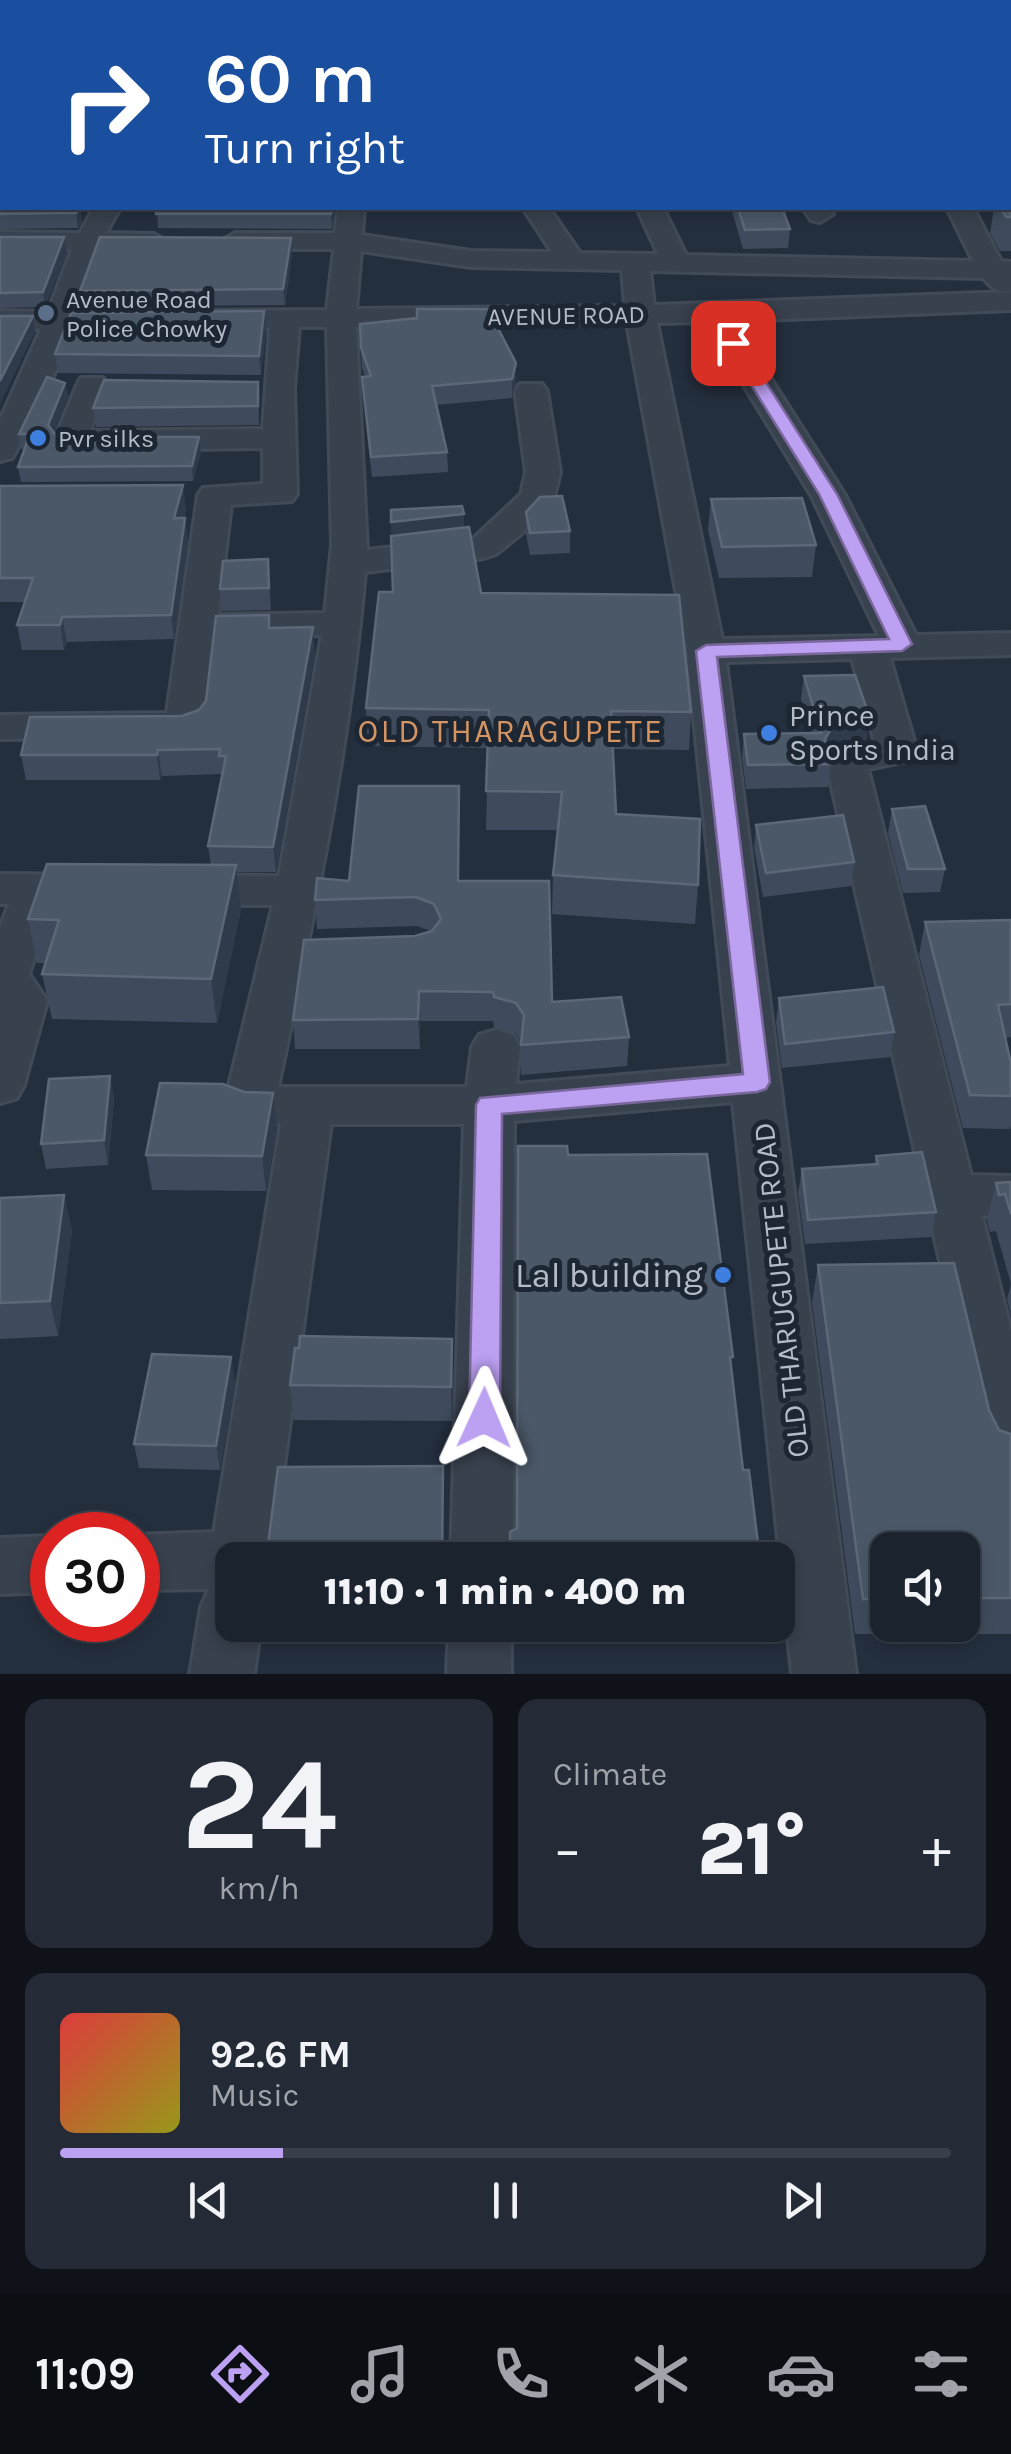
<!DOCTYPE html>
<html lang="en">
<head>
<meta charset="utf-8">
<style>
	body { margin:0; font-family:Karla,sans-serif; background:#242b36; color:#f1f3f6; height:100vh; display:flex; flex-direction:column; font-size:38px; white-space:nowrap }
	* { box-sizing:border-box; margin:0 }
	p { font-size:32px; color:#a0a4aa }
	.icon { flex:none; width:55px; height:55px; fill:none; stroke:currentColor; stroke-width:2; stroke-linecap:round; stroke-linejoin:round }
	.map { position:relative; height:1674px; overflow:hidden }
	.panel { display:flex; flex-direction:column; gap:25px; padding:25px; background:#0f1319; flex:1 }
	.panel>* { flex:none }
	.hud { position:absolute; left:0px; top:0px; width:1012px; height:210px; box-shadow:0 5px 15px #0003,0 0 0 2px #39404a; background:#1a4fa0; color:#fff; overflow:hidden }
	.controls { position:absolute; left:870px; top:1532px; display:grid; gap:20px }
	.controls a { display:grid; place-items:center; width:110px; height:110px; border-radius:20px; background:#1b232e; box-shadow:0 5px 15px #0003,0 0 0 2px #39404a; font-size:50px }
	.speed { position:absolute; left:30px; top:1512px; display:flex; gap:20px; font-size:50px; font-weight:700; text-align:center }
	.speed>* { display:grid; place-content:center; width:130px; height:130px; border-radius:50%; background:#1b232e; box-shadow:0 5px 15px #0003,0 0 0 2px #39404a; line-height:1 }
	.speed .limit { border:15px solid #d22; background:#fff; color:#111 }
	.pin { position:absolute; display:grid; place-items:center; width:85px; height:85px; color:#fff; margin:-42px; border-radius:20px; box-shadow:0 5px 15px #0006 }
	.me { position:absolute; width:110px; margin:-55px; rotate:1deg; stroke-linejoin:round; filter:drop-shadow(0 0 8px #0008) }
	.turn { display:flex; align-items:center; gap:35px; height:210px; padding:0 40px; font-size:45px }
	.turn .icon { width:130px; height:130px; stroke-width:2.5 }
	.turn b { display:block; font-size:70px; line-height:85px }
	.big { font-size:75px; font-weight:800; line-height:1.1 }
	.panel .widget { flex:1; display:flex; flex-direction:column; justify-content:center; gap:15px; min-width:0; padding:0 35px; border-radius:20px; background:#242b36 }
	.panel .dial { align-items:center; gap:0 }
	.dial b { font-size:130px; line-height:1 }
	.song { display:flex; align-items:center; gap:30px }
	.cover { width:120px; height:120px; border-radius:15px; background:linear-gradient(135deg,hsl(0 70% 55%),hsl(60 70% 35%)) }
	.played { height:10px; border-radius:5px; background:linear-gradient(90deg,#bca0f2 25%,#39404a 25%) }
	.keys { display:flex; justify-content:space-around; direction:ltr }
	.heat { display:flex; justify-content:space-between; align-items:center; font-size:55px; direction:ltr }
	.panel .tiles { flex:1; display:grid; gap:25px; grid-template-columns:1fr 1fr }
	.widget:last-child { grid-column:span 2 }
	.trip { position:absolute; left:215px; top:1542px; width:580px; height:100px; border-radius:20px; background:#1b232e; box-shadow:0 5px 15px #0003,0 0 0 2px #39404a; font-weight:800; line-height:100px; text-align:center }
	.tabs { display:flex; height:160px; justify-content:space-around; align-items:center; background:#0b0e12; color:#a0a4aa }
	.tabs .icon { width:70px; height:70px }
	.tabs .active { color:#bca0f2 }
	.tabs b { font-size:45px; color:#f1f3f6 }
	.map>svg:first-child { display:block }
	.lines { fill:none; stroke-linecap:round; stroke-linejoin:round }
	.minor-casing { stroke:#414a57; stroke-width:6 }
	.minor { fill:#38414e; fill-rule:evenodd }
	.wall { fill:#3f4b5c; fill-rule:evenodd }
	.shaded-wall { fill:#2f3b4b }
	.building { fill:#4b5868; stroke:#5c6777; stroke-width:2.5 }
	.route { fill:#bca0f2; stroke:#7a689d; stroke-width:2.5 }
	.service-dot { fill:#5c6f8a; stroke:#1d2633; stroke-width:4 }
	.shop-dot { fill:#3f7fe0; stroke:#1d2633; stroke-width:4 }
	.labels { text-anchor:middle; stroke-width:10; stroke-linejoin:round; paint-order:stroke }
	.far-poi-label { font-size:25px; fill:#b4bcc9; stroke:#1d2633; text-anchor:start }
	.far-street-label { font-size:25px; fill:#b4bcc9; stroke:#1d2633 }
	.poi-label { font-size:30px; fill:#b4bcc9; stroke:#1d2633; text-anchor:start }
	.street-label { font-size:30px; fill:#b4bcc9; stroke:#1d2633 }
	.neighbourhood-label { font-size:32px; letter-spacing:2.5px; fill:#d59563; stroke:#1d2633 }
	.near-poi-label { font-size:35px; fill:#b4bcc9; stroke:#1d2633; text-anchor:end }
</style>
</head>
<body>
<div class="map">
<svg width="1011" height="1674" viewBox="0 0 1011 1674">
	<rect width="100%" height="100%" fill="#242f3e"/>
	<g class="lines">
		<defs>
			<g id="minor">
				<rect x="1010" y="70" width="1" height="14"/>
				<rect x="1010" y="105" width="1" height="14"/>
				<rect x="1010" y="150" width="1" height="16"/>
				<path d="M94 208H120L106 233 154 234 168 242 154 250 99 249 77 312 134 315 139 321 134 327 70 329 55 372 16 451 12 458 0 461V420L41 329H0V311L48 312 72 249 0 248V232L80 233Z"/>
				<path d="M338 208H364L362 235 471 251 552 252 523 208H549L580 253 658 254 637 208H663L686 255 973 261 947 208H973L1001 261 1011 262V291C997 294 992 287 983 278L650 271 654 305 1011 292V310L734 321 845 495 916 635 1011 633V655L890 658 917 751 911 760 868 769 971 1175 1011 1176V1216H982L1011 1331V1471L990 1463 982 1445 826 761 832 752 875 743 852 659 726 662 856 1674H792L733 1102 514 1121 513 1560H451L464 1124H331L271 1560H232V1625H261L254 1674H190L201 1607 209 1589 138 1590 135 1535 214 1532 281 1124H249L232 1119 224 1106 273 905H183L167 900 161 890 167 880 183 875 279 876 322 635 215 637 205 725 199 733 185 737 0 739V715L167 713 198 495 203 488 263 484V448L70 451 59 448 54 441 77 385 81 378H103L107 385 90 431 263 429 270 328 205 329 195 326 190 320 195 314 205 311 327 310 334 249H235L221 241 235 233H335ZM361 251 471 267 622 270 625 306 356 309ZM705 322 811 495 879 636 722 639 657 323ZM627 323 687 651 730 1066 516 1084 520 1047 513 1035 496 1030 479 1035 472 1047 467 1087H278C314 917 350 746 365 572L484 558 496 554 521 534 554 497 560 472 547 391 542 384H520L515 391 526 472 521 494 474 538 367 550 356 327ZM299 327H327L332 545 325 613 218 615 231 505 292 501 297 494 294 388Z"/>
				<path d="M803 208H829L833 214 820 222 811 220Z"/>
				<path d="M0 874 97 875 113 880 119 890 113 900 97 905 53 904 29 974 47 1001 24 1085 17 1098 0 1103V927L9 904H0Z"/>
				<path d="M52 1536V1592L0 1594V1538Z"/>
				<path d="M449 1625H511V1674H447Z"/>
			</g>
		</defs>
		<use href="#minor" class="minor-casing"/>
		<use href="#minor" class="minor"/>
	</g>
	<g class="wall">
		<path d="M1011 198V251H1000L990 233 994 208H1010Z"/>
		<path d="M0 207 80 208 82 222 78 228 0 229Z"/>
		<path d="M157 208H334L332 229 158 228Z"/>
		<path d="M731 208H782L790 229 788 248 743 249Z"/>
		<path d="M0 237H64L67 252 45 307 0 308Z"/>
		<path d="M292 253 285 305 82 306 80 291Z"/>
		<path d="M488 309 516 383 512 398 436 405 447 452 448 472 372 477 363 397 362 377H365L362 368 360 324Z"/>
		<path d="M266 330 261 375 58 373 55 354Z"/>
		<path d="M258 382 259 425 96 427 93 408Z"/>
		<path d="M65 383 68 397 53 432 57 437H199L201 452 193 481 21 482 18 467 25 449H21L19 434Z"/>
		<path d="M0 486 186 509 184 518H185L188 542 174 639 67 642 64 650H22L17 625 25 602H0Z"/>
		<path d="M711 499 816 545 812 577 719 578 708 530Z"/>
		<path d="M391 510 464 528 481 593 691 712 689 750 613 749 616 814 698 885 695 924 552 914 553 875 558 830H486L488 748 368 746 366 708 393 592Z"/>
		<path d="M526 512 570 531V553L530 555 526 534Z"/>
		<path d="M270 581 271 610 222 611 220 589Z"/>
		<path d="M269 615 270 628 315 652 276 872H237L241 909 217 1023 52 1019 42 974 46 963H37L28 919 211 865 208 846 222 778 221 774 162 776 160 780H26L21 755 199 710Z"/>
		<path d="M804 676 866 741 829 750 831 764 828 787 746 789 742 757 744 734 811 733 801 699Z"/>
		<path d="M459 786V881L552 1002 629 1037 627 1066 521 1075V1042L516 1033 494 1027 493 1021H420V1049H295L293 1020 415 936 431 931 417 926 317 929 315 900 349 881Z"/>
		<path d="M892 809 945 869 940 892 903 893 888 833Z"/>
		<path d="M756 825 854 862 851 886 763 897 754 848Z"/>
		<path d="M1011 920V1037L1005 1038 1011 1064V1126L1010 1129 963 1128 919 955 925 922Z"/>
		<path d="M779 998 894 1032 890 1057 782 1068 776 1022Z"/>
		<path d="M110 1076 114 1100 108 1165 46 1169 41 1144Z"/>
		<path d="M277 1128 266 1191 152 1190 146 1155Z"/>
		<path d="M876 1156 936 1212 931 1237 805 1244 798 1193 802 1169 874 1164Z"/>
		<path d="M1011 1182V1316L1007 1299 1011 1284 996 1231 990 1232 987 1220 996 1183Z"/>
		<path d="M0 1198 72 1230 58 1336 0 1339Z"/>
		<path d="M818 1265 989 1410 999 1430 1011 1434V1634H855L812 1302ZM888 1550H962V1625H888Z"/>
		<path d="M453 1374 452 1421 294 1420 290 1385Z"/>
		<path d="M235 1381 220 1470 139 1468 134 1444Z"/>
		<path d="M266 1625H443V1626L266 1627Z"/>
	</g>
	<g class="shaded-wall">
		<path d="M80 208 82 222 78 228 76 213Z"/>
		<path d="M332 208H334L332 229 331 214Z"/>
		<path d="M64 237 67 252 45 307 43 292Z"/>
		<path d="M291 238 292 253 285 305 283 289Z"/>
		<path d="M264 311 266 330 261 375 259 356Z"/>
		<path d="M33 316 35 332 0 404V381Z"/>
		<path d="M516 363V383L512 398V379Z"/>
		<path d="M65 383 68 397 51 440 48 425Z"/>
		<path d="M199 437 201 452 193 481 192 466Z"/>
		<path d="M183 485 186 509 177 542 174 518Z"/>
		<path d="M464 514V535L392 543 391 522Z"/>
		<path d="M185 518 188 542 174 639 171 615Z"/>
		<path d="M268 559 270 581 271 610 269 588Z"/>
		<path d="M62 617 67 642 64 650 60 625Z"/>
		<path d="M313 627 315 652 276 872 273 847Z"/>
		<path d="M870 718 866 741 829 750 822 762 825 739 832 727Z"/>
		<path d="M158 750 162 776 160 780 157 755Z"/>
		<path d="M236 865 241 909 217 1023 211 979Z"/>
		<path d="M419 991 420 1021V1049L418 1019Z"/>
		<path d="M110 1076 114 1100 108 1165 104 1140Z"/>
		<path d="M273 1093 277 1128 266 1191 262 1156Z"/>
		<path d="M64 1195 72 1230 58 1336 50 1301Z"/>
		<path d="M452 1339 453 1374 452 1421 451 1387Z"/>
		<path d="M231 1357 235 1381 220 1470 216 1446Z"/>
		<path d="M443 1466 444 1560H442Z"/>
	</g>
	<g class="building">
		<path d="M0 0H985L991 2H2V41H0Z"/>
		<path d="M2 70V126V123L0 124V74Z"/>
		<path d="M2 140V190L0 185V142Z"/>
		<path d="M1010 198 1011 217H1006L1001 208H1010Z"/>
		<path d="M0 207 2 208H79L76 213 0 214Z"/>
		<path d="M157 208H332L331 214H156Z"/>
		<path d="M738 208H782L790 229 745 230Z"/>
		<path d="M0 237H64L43 292 0 293Z"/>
		<path d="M100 237 291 238 283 289 80 291Z"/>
		<path d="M417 309H488L516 363 512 379 432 386 447 452 371 457 362 377 371 376 361 348 360 324 417 318Z"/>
		<path d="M264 311 259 356 55 354 71 313Z"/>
		<path d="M0 316H33L0 381Z"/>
		<path d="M47 377 65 383 48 425 57 437H199L192 466 18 467 30 434H19Z"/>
		<path d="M104 380 258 382V406L93 408Z"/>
		<path d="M183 485 174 518H185L171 615 62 617 60 625H17L33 578H0V486Z"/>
		<path d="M562 496 570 531 530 533 526 512 540 497Z"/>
		<path d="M802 498 816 545 722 547 711 499Z"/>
		<path d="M462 506 464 514 391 522V510Z"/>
		<path d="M469 527 481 593 679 595 691 712 611 711 616 814 700 819 698 885 553 875 562 792 486 791 489 710 366 708 379 592H393L391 536Z"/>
		<path d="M268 559 269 588 220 589 223 561Z"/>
		<path d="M269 615V628L313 627 273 847 208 846 226 756H219L220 749 158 750 157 755H21L30 717 182 716 199 710 206 701 216 616Z"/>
		<path d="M855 675 870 718 832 727 825 739 831 764 748 765 744 734 821 733 804 676Z"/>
		<path d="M359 786H459L458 881H549L552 1002 621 997 629 1037 521 1045 524 1015 516 1003 494 997 493 992 419 991 418 1019 293 1020 304 940 415 936 432 931 441 919 434 904 416 897 315 900 317 878 349 881Z"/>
		<path d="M925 806 945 869H908L892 809Z"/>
		<path d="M843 815 854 862 766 873 756 825Z"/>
		<path d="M47 864 236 865 211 979 42 974 59 920 28 919Z"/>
		<path d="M1011 920V1004L998 1005 1011 1064V1096L970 1095 925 922Z"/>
		<path d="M883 987 894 1032 785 1044 779 998Z"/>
		<path d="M110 1076 104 1140 41 1144 49 1079Z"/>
		<path d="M160 1083 223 1084 244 1092 273 1093 262 1156 146 1155Z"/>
		<path d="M518 1146H567L568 1155 707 1154 733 1357H730L743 1470H749L760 1560H510V1532L517 1528Z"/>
		<path d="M922 1152 936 1212 808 1220 802 1169 878 1164 876 1156Z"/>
		<path d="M1011 1182V1214L1005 1194 999 1195 996 1183Z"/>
		<path d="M64 1195 50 1301 0 1303V1198Z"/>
		<path d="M954 1263 989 1410 999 1430 1011 1434V1598H962V1550H888V1599H863L818 1265Z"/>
		<path d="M300 1336 452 1339 451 1387 290 1385 295 1348H299Z"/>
		<path d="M152 1354 231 1357 216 1446 134 1444Z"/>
		<path d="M443 1466 442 1560H266L278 1467Z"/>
	</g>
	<path class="route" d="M733 338 741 343 837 494 912 644 902 651 717 657 770 1082 766 1089 757 1092 502 1114 500 1418 495 1428 484 1432 473 1428 469 1418 476 1105 480 1098 743 1074 696 651 706 645 889 639 819 494 725 343Z"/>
	<circle class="service-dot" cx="46" cy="313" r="10"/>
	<g class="shop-dot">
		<circle cx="38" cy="438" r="10"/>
		<circle cx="769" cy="733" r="10"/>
		<circle cx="723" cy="1275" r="10"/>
	</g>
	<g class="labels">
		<g class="far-poi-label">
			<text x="66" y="308">Avenue Road<tspan x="66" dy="29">Police Chowky</tspan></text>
			<text x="58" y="447">Pvr silks</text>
		</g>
		<g class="far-street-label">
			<text transform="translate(566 315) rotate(-1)" y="9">AVENUE ROAD</text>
		</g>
		<g class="poi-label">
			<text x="789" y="726">Prince<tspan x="789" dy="34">Sports India</tspan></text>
		</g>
		<g class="street-label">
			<text transform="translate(781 1290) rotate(-96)" y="10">OLD THARUGUPETE ROAD</text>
		</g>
		<g class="neighbourhood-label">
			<text x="511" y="742">OLD THARAGUPETE</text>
		</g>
		<g class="near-poi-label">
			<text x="703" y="1287">Lal building</text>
		</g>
	</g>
</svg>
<div class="controls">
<a><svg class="icon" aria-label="sound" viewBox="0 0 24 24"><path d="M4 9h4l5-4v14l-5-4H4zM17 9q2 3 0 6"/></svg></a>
</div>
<div class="speed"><div class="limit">30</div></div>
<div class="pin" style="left:733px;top:343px;background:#d93025"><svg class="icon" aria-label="arrive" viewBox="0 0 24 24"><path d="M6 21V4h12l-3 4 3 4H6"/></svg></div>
<svg class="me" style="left:484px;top:1418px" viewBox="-20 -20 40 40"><path d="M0-17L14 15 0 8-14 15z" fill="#bca0f2" stroke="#fff" stroke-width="4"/></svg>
<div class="trip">11:10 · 1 min · 400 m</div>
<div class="hud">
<div class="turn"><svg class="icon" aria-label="right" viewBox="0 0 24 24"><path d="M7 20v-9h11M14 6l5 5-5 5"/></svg><div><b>60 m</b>Turn right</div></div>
</div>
</div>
<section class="panel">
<div class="tiles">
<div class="widget dial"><b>24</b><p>km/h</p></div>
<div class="widget"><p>Climate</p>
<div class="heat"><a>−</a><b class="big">21°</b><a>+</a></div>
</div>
<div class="widget">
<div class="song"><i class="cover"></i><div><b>92.6 FM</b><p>Music</p></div></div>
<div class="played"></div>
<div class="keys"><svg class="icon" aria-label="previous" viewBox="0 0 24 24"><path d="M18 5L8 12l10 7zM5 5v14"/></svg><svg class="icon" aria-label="pause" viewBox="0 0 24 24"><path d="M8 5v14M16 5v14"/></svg><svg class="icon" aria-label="next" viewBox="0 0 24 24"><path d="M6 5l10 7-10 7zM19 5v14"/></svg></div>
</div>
</div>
</section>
<nav class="tabs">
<b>11:09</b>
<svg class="icon active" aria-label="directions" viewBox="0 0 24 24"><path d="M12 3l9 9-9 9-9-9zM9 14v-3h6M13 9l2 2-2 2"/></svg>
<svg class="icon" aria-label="music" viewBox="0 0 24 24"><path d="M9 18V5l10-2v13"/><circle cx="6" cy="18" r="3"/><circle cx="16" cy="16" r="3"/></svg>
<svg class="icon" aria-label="phone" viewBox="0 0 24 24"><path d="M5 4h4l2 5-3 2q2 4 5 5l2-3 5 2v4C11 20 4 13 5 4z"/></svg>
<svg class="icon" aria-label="climate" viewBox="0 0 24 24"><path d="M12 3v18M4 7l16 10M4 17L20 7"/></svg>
<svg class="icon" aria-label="car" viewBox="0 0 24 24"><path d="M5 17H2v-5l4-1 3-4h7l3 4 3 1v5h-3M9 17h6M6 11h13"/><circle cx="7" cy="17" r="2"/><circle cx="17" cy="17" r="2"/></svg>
<svg class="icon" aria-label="filters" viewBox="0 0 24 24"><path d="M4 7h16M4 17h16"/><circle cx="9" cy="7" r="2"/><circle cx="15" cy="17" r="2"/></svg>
</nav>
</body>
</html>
